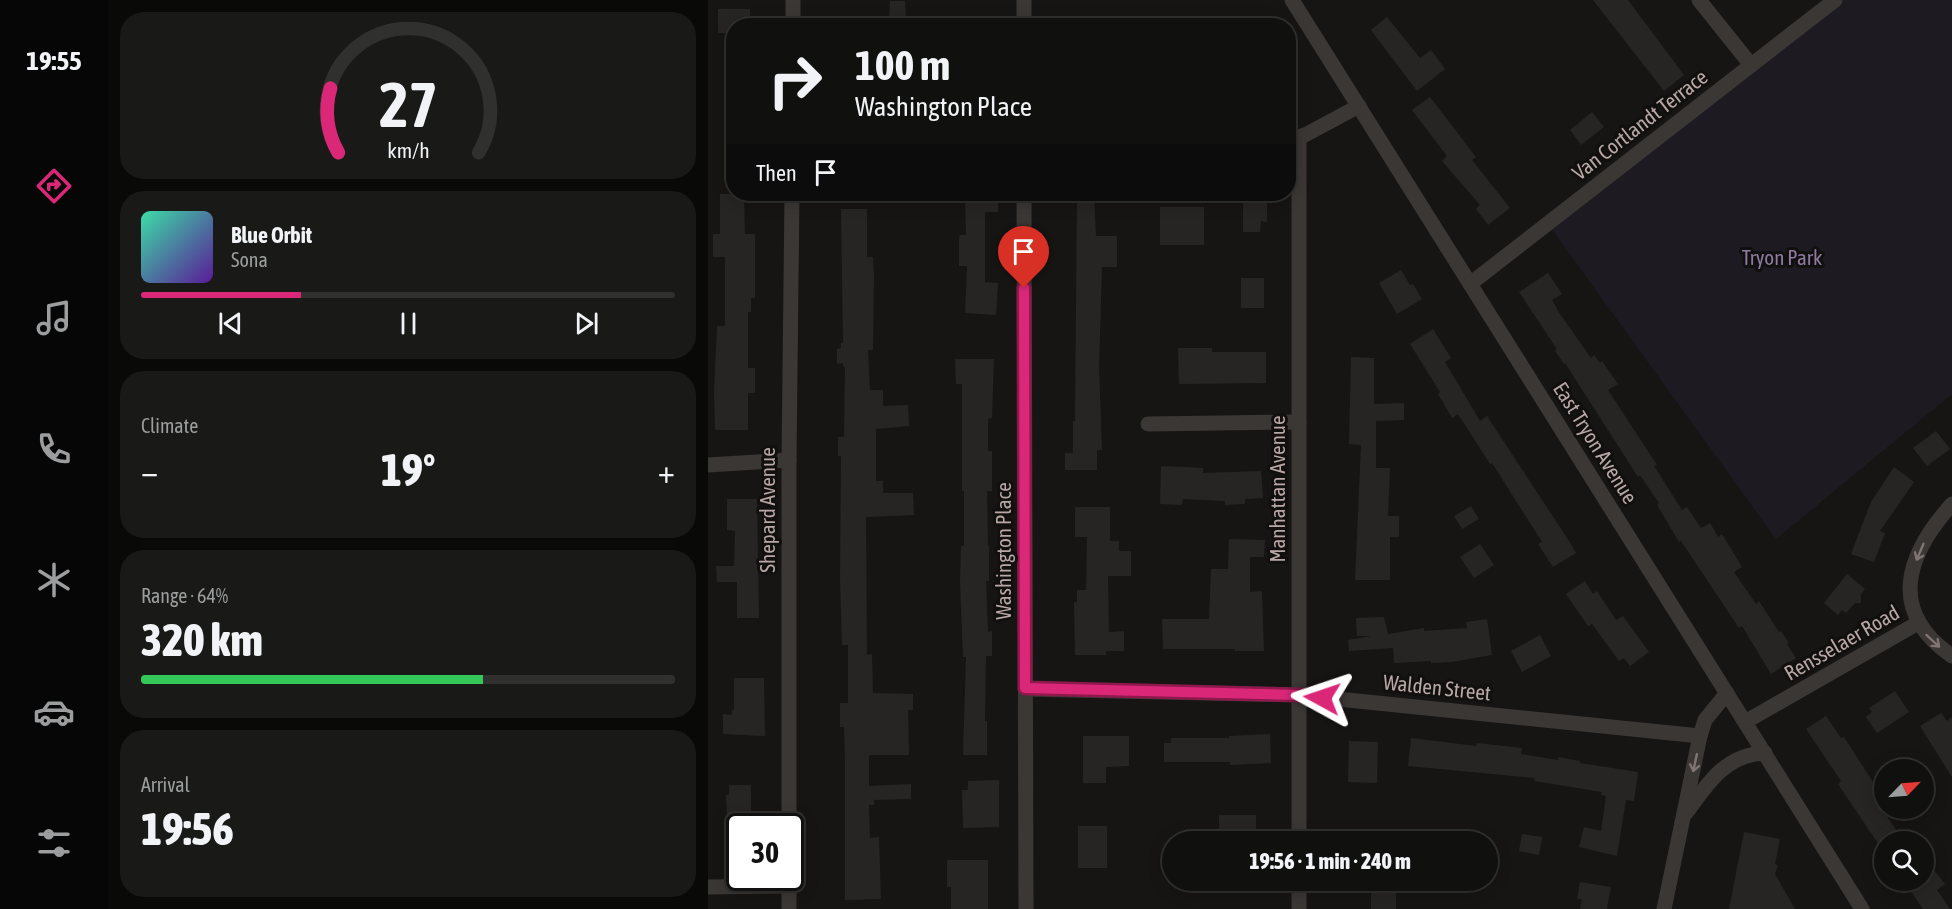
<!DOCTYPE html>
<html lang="en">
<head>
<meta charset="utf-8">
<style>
	body { margin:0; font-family:"Asap Condensed",sans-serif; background:#191918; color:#f1f3f6; height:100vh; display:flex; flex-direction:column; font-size:22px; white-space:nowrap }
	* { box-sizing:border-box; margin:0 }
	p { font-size:20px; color:#9c9d9e }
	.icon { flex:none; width:33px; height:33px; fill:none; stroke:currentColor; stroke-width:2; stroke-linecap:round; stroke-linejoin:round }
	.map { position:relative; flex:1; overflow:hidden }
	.panel { display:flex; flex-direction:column; gap:12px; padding:12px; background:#090908; width:600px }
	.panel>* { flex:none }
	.top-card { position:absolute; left:18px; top:18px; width:570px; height:183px; border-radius:24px; box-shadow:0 3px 15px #0003,0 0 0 2px #30302f; background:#10100f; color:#f1f3f6; overflow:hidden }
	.needle { width:39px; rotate:65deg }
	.buttons { position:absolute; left:1166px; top:759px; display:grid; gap:12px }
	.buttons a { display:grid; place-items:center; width:60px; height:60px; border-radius:50%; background:#10100f; box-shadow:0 3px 15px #0003,0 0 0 2px #30302f; font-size:30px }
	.speed { position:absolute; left:18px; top:813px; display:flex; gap:12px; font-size:30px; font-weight:700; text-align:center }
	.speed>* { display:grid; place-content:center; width:78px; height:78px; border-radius:50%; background:#10100f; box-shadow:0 3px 15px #0003,0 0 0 2px #30302f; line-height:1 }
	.speed .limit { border:3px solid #111; border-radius:9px; background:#fff; color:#111 }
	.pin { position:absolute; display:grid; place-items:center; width:51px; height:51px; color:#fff; margin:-62px -26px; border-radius:50% 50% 50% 0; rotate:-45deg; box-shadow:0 0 6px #0007 }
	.pin .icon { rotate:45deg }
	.me { position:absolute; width:66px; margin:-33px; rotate:275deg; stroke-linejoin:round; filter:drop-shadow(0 0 4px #0008) }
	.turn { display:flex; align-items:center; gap:21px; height:126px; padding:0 30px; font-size:27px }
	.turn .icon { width:78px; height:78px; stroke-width:2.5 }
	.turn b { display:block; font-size:42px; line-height:51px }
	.then { display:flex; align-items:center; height:57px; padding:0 30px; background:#0003; gap:12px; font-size:22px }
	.big { font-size:45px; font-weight:800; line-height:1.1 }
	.panel .widget { flex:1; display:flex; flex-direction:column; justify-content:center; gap:9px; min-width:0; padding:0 21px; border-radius:24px; background:#191918 }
	.panel .dial { align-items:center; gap:0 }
	.dial svg { height:156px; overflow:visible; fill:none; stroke:#30302f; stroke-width:7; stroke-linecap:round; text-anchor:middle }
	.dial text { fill:#f1f3f6; stroke:none }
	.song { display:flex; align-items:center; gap:18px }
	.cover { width:72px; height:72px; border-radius:9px; background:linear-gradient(135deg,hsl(160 70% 55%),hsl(270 70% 35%)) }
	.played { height:6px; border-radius:3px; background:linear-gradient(90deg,#db2777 30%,#30302f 30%) }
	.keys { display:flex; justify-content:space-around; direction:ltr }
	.heat { display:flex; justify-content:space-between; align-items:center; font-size:33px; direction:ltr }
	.charge { height:9px; border-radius:4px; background:linear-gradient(90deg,#34c759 64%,#30302f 0) }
	.trip { position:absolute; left:454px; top:831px; width:336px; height:60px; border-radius:30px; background:#10100f; box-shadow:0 3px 15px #0003,0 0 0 2px #30302f; font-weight:800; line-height:60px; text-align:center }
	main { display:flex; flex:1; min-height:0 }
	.menu { display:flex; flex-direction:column; width:108px; justify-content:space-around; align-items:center; background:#060606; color:#9c9d9e }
	.menu .icon { width:42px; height:42px }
	.menu .on { color:#db2777 }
	.menu b { font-size:27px; color:#f1f3f6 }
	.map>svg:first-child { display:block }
	.green { fill:#1e1a21 }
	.building { fill:#272524 }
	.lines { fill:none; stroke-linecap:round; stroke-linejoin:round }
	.minor { stroke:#3b3735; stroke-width:15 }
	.oneway { stroke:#7f7573 }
	.route-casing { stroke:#8e194d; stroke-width:15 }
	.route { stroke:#db2777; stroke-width:10 }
	.labels { text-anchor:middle; stroke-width:6; stroke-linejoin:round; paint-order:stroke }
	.street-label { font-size:21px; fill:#b7a8a5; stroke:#11100f }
	.park-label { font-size:21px; fill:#8f7ba2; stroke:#11100f }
</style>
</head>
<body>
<main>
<nav class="menu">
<b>19:55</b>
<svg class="icon on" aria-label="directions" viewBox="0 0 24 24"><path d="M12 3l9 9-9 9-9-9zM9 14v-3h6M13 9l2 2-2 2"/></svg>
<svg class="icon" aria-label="music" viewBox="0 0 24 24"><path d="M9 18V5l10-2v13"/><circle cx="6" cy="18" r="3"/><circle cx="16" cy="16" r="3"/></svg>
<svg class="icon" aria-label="phone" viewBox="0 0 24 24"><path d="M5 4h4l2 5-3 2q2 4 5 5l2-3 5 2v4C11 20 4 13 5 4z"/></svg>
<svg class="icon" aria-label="climate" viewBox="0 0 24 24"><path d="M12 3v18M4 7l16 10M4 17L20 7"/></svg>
<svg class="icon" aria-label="car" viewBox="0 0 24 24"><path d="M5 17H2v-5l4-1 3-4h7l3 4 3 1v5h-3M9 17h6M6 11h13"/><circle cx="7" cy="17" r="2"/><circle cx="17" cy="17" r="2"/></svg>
<svg class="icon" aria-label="filters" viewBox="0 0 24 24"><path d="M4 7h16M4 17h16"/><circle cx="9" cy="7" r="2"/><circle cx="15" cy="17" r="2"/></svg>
</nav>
<section class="panel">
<div class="widget dial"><svg viewBox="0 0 100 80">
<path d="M14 69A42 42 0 1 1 86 69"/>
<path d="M14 69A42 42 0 0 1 10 36" stroke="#db2777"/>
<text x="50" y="56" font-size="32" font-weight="700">27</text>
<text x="50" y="72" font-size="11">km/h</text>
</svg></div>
<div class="widget">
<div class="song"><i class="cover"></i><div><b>Blue Orbit</b><p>Sona</p></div></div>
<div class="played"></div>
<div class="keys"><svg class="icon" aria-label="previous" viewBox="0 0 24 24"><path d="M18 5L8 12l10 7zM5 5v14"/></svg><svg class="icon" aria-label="pause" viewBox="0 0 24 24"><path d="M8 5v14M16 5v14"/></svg><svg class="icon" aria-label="next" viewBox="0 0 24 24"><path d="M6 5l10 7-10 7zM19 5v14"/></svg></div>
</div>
<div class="widget"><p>Climate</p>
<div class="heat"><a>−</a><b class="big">19°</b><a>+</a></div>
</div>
<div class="widget"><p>Range · 64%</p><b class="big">320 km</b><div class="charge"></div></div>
<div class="widget"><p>Arrival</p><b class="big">19:56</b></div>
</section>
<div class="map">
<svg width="1244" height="909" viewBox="0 0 1244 909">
	<rect width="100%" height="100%" fill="#161514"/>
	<path class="green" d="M1127 0H1244V394L1068 539 840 224Z"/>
	<g class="building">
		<path d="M885 0H920L976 75 956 91Z"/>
		<path d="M182 1H197L198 23 181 22Z"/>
		<path d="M10 9H42V26H26V33H10Z"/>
		<path d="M679 17 712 58 723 50 737 69 709 91 663 30Z"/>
		<path d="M722 97 768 157 764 160 802 208 780 225 768 209 772 205 734 161 739 156 704 110Z"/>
		<path d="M884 112 896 127 873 145 862 130Z"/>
		<path d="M12 194H36L37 234H47V298H43V312H40V368H47V393H40V430H7L6 392 9 326H17V257H5V234H12Z"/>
		<path d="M257 194H290V212H277V282L290 283 288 315 257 313 259 266H251V238L252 235H258Z"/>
		<path d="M369 194H386L388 236H409V267H394L391 369 394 450H389V470H357V453H365V421H367Z"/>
		<path d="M535 194 559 195V222L553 221 552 232H535Z"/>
		<rect x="452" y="207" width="44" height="38"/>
		<path d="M133 209H159V257H165L166 276 165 350H160L162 390H175V406L200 405 201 426 168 429V481H175V493H205L206 515 158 517 159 655 164 654 165 693 205 694V710H200L201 755H161V786L203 784V799L166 800V805H161L162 838 171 837 173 899 137 900V760L136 727H132V703H140V645H134L132 580 133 456H130V437H136L137 367H135V363L129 364V349L133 348V343H135Z"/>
		<path d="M693 270 702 285 705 284 714 299 689 314 671 283Z"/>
		<path d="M840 273 854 294 844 300 852 314 883 358 886 355 892 363 894 361 910 384 900 390 949 465 946 466 974 510 979 507 993 528 1002 523 1010 537 1014 534 1034 567 1026 572 1048 604 1051 601 1071 632 1073 631 1081 643 1079 644 1088 658 1063 674 1034 626 1031 628 973 541 971 542 949 505 951 503 932 475 930 477 857 363 856 364 847 351 849 349 811 292Z"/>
		<rect x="533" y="278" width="23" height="30"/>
		<path d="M725 329 743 358 737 362 772 421 779 416 863 544 868 553 845 567 830 544 834 542 784 463 782 464 750 414 744 418 730 394 732 392 702 344Z"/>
		<path d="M470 348H504V352H558V383L471 384Z"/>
		<path d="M643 357 666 358V404L696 403V420L668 421V468H682L680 516H691V537H682V580H647L653 445 641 444Z"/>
		<path d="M247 359H286L284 418 280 419V451H284V491H279L280 546H281V581H278L280 632 284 631V656H278L277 721H279V755H255L258 657H255L252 582 253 546H256V491H254V384H248Z"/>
		<path d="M1228 431 1242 449 1219 466 1205 448Z"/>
		<path d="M453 466 495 468V473L553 471 555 498 537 499V504L517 505V501L475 499 474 505 452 504Z"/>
		<path d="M1186 467 1206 482 1172 531 1177 533 1166 562 1143 554 1163 502Z"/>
		<path d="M19 499H49L51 618H29V582H9L8 566H26L27 531 19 530Z"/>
		<path d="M763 506 771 519 754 529 746 516Z"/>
		<path d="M367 507H402V541H411V551H423V576H400L401 632 416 631V651H398V655H367L366 602H369V590H378L379 537H367Z"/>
		<path d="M521 539 557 540 556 557H542V592L554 591 556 651H527V649H455L454 619H501L503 569H520Z"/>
		<path d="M772 544 786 565 766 578 752 557Z"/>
		<path d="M1139 574 1157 589 1153 594V603H1147L1138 613 1134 610 1130 615 1116 603Z"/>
		<path d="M877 581 885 594 889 591 908 620 915 616 941 652 922 666 916 658 911 661 884 624 880 626 858 594Z"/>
		<path d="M676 617 680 634 716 628V631L759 628 758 622 779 619 784 655 744 662 723 663V661L686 663 685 648 641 651 640 640 664 636H649L648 618Z"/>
		<path d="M832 635 843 656 814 672 803 651Z"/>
		<path d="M26 678H56L57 736 15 734V714L24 715V710H26Z"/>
		<path d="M1187 691 1201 712 1169 733 1158 717 1164 712 1161 708Z"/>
		<path d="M1233 713 1239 721 1244 717V777L1212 726Z"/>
		<path d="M1118 716 1133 738 1136 737 1176 799 1177 808 1175 810 1196 842H1169L1130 784 1133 781 1098 729Z"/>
		<path d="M562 734 563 763 522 765V762H456V743H463V738H521V736Z"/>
		<path d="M375 736H421V766L398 767V783H375Z"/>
		<path d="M703 738 768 746 769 743 814 748 813 754 850 760V757L872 761V763L930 772 926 801 918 800 909 856 871 847 876 827 893 831 898 796 893 795 894 792 826 781 827 778 700 766Z"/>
		<path d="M641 741 670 742 669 783 640 782Z"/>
		<path d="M291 780V827L255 828 254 790H260V781Z"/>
		<path d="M21 785H43V816H19L18 795H21Z"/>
		<rect x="511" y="815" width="37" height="27"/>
		<rect x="370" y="826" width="29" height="42"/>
		<path d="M1036 832 1072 839 1067 864 1070 865 1067 874 1087 909H1021Z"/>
		<path d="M814 834 834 837 831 855 811 851Z"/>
		<path d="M1215 856 1237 884 1229 890 1242 909H1215L1200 887 1210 880H1215Z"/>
		<path d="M239 860H280V909H243V887H239Z"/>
		<rect x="663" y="880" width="25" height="29"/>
		<path d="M872 882 903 887 899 909H872L874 899H869Z"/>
	</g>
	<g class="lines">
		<g class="minor">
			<path d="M584 0 1154 909"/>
			<path d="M991 0 1043 65"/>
			<path d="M85 26V0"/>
			<path d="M316 26V0"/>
			<path d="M580 140 597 135 651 106"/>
			<path d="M316 194 318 909"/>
			<path d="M762 284 1127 0"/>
			<path d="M440 424 591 422"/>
			<path d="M0 465 81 460"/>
			<path d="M1244 504C1198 555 1179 611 1244 656"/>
			<path d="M317 689 591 695 992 736"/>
			<path d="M1037 722 1210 623"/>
			<path d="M979 812C999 784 1018 754 1057 753"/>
			<path d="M81 826V460L84 194"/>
			<path d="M591 842V137"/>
			<path d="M81 878V909"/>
			<path d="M591 880V909"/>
			<path d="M0 887 81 886"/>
			<path d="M956 909 992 736 997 720 1019 693"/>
		</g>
	</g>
	<defs><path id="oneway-shaft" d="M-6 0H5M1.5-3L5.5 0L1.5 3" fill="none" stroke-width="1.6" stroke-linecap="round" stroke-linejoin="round" transform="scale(1.5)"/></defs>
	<g class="oneway">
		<use href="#oneway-shaft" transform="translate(1212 552) rotate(113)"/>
		<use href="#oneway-shaft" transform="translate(1225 641) rotate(42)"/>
		<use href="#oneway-shaft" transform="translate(987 763) rotate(102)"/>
	</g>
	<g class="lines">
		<defs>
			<path id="route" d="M316 288 317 688 591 695 614 698"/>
		</defs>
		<use href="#route" class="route-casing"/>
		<use href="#route" class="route"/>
	</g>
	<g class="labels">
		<g class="street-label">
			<text transform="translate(932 125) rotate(-38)" y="7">Van Cortlandt Terrace</text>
			<text transform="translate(887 443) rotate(58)" y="7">East Tryon Avenue</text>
			<text transform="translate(570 489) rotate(-90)" y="7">Manhattan Avenue</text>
			<text transform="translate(60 510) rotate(-90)" y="7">Shepard Avenue</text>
			<text transform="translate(296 551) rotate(-90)" y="7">Washington Place</text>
			<text transform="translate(1134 643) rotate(-30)" y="7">Rensselaer Road</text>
			<text transform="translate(729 688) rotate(6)" y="7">Walden Street</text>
		</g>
		<g class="park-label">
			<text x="1074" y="265">Tryon Park</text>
		</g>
	</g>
</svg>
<div class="buttons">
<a><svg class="needle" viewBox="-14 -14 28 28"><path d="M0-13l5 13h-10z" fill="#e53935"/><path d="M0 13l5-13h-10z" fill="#9c9d9e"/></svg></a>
<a><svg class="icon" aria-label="search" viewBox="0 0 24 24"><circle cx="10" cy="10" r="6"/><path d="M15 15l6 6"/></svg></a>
</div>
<div class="speed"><div class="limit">30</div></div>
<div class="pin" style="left:316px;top:288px;background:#d93025"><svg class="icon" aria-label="arrive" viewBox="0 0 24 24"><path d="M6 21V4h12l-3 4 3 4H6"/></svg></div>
<svg class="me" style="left:614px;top:698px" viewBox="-20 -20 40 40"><path d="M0-17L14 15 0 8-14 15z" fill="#db2777" stroke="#fff" stroke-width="4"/></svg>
<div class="trip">19:56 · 1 min · 240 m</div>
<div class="top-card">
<div class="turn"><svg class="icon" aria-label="right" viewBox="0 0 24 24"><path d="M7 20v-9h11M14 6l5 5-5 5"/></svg><div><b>100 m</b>Washington Place</div></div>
<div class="then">Then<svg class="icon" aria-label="arrive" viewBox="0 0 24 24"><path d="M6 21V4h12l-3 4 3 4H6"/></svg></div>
</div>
</div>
</main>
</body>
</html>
